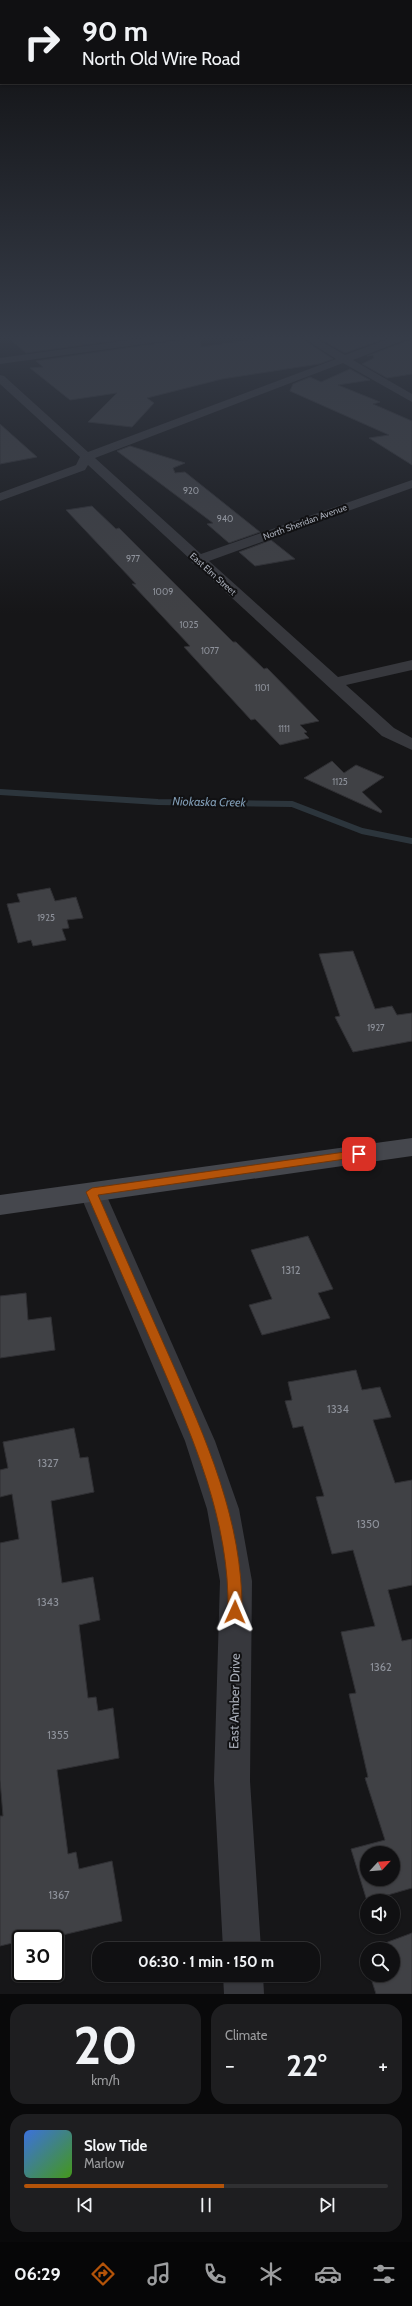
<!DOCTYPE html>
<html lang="en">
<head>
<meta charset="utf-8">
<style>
	body { margin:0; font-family:Cabin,sans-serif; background:#1e1e20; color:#f1f3f6; height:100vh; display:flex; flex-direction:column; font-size:15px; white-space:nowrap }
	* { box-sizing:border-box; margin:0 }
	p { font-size:13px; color:#9c9d9f }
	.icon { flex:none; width:22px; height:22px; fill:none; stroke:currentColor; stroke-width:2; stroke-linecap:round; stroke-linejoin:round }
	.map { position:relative; height:1994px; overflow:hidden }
	.side { display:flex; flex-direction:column; gap:10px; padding:10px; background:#09090a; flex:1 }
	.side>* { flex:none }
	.hud { position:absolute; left:0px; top:0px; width:412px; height:84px; box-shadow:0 1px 3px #0004,0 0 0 1px #303032; background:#101012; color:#f1f3f6; overflow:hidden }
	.needle { width:26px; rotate:64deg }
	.buttons { position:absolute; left:360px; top:1846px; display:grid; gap:8px }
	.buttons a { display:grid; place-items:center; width:40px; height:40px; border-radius:50%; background:#101012; box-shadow:0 1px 3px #0004,0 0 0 1px #303032; font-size:20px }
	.speed { position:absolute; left:12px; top:1930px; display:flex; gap:8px; font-size:20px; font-weight:700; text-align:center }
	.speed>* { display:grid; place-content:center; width:52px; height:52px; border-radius:50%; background:#101012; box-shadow:0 1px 3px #0004,0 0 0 1px #303032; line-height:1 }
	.speed .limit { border:2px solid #111; border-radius:6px; background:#fff; color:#111 }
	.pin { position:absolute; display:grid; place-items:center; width:34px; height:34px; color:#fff; margin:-17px; border-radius:8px; box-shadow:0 2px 6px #0006 }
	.me { position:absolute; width:44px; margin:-22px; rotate:1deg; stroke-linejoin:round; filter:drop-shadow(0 0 3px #0008) }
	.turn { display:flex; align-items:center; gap:14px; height:84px; padding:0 16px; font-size:18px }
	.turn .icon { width:52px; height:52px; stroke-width:2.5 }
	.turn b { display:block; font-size:28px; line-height:34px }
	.big { font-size:30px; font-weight:800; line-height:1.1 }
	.side .tile { flex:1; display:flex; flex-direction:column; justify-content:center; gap:6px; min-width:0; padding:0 14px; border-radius:16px; background:#1e1e20 }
	.side .dial { align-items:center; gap:0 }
	.dial b { font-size:52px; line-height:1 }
	.song { display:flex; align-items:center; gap:12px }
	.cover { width:48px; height:48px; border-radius:6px; background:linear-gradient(135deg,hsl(220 70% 55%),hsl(100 70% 35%)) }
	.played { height:4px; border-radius:2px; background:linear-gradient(90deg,#b45309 55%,#303032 55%) }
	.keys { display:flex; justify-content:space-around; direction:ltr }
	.heat { display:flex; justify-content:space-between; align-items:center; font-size:22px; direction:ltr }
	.side .tiles { flex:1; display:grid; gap:10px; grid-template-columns:1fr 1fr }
	.tile:last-child { grid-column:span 2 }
	.trip { position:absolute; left:92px; top:1942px; width:228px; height:40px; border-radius:16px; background:#101012; box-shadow:0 1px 3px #0004,0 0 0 1px #303032; font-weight:800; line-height:40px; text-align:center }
	.menu { display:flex; height:64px; justify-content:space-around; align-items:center; background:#060607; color:#9c9d9f }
	.menu .icon { width:28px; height:28px }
	.menu .current { color:#b45309 }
	.menu b { font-size:18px; color:#f1f3f6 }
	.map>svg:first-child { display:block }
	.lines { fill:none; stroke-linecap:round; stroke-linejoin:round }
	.stream { stroke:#2c353c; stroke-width:6 }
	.building { fill:#404145; stroke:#303034; fill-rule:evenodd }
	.street { fill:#37383d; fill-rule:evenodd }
	.secondary { fill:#45474d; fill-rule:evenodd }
	.route { fill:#b45309; stroke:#753606 }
	.labels { text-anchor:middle; stroke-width:4; stroke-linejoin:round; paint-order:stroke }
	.number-label { font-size:9px; fill:#8e929b }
	.far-street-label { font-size:9px; fill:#a8adb8; stroke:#111113 }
	.near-number-label { font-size:11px; fill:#8e929b }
	.water-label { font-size:12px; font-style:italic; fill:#7f9bb3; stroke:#111113 }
	.near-street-label { font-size:13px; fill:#a8adb8; stroke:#111113 }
</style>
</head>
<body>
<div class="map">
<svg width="412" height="1994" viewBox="0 0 412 1994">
	<rect width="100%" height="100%" fill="#161618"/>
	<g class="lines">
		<path class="stream" d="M0 792 158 802 292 804 362 831 412 841"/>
	</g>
	<g class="building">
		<path d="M36 335H154L26 353 10 339Z"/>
		<path d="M193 335H200L201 347 255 339V335H297L333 359 319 364 222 379 147 398 154 403 132 427 88 422 117 393 70 400 30 368 43 367 36 361 187 339Z"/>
		<path d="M313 335H395L345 353Z"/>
		<path d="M412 339V374L387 378 362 364 374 358 373 355 367 356Z"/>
		<path d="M350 369 370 380 338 385 380 402 373 404 412 421V465L369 438 389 435 290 391 293 384 310 377 321 382Z"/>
		<path d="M0 424 37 457 0 464Z"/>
		<path d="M130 446 185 463 173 468 175 473 185 472 260 532 229 543 207 524 213 523 117 451Z"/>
		<path d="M92 506 116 529 119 528 233 642H236L264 669 267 668 319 721 300 725 307 732 304 733 309 738 280 745 255 719 251 720 184 647 190 646 132 584H136L66 510Z"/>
		<path d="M271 540 295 559 255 566 239 552Z"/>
		<path d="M332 761 344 773 356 765 384 777 362 792 382 811 381 813 304 778Z"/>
		<path d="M50 888 55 901 76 897 83 918 67 920 69 928 62 929 66 940 33 946 31 940 18 943 7 904 20 902 17 894Z"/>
		<path d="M353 951 375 1009 392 1006 397 1015 412 1013V1041L353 1052 335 1017 340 1016 319 954Z"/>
		<path d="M308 1236 333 1289 318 1293 330 1318 262 1335 249 1305 272 1299 251 1250Z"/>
		<path d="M26 1293 28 1320 51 1317 55 1350 0 1358V1296Z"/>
		<path d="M356 1370 362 1390 380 1387 391 1417 373 1420 395 1483 412 1480V1585L388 1590 402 1641 412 1639V1888L367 1901 351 1849 385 1840 365 1778 368 1777 349 1694 356 1693 341 1632 375 1626 353 1550 332 1554 316 1497 324 1496 303 1426 293 1428 285 1401 292 1400 288 1382ZM367 1853H393V1879H367Z"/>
		<path d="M74 1428 80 1458 88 1457 94 1492 51 1501 62 1583 93 1577 100 1620 79 1625 88 1698 96 1697 98 1711 113 1708 119 1758 57 1770 68 1854 76 1852 79 1869 112 1861 122 1921 54 1937 53 1933 21 1939V1941L0 1946V1816H3L0 1780V1543L19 1539 12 1494 0 1497V1470L8 1468 3 1442Z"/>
		<path d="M412 1933V1994H376L370 1975H393V1949H369Z"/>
	</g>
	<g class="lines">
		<g class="street">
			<path d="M165 335H192L187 338 0 364V358Z"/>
			<path d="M298 335H310L345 355 399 335H412V337L353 360 412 394V402L343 363 95 458 201 554 412 480V488L209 561 338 677 412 660V670L346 685 394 728 412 738V750L382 736 195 564 192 563 190 559 88 465 85 470 0 501V493L76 465 80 457 0 384V375L4 376 88 452 336 359Z"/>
			<path d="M92 1183 101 1185 105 1192 215 1441 239 1509 252 1581 250 1781 261 1949H223L214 1781 220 1581 207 1509 185 1441 79 1192 83 1185Z"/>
			<path d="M223 1975H263L264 1994H224Z"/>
		</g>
		<path class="secondary" d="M412 1138V1156L0 1215V1195Z"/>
	</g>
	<linearGradient id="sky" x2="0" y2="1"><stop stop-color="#0c0c0d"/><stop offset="0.55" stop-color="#363c48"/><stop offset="1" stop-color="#363c48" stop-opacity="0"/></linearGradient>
	<rect width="412" height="614" fill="url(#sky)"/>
	<path class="route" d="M359 1150 364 1154 359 1157 98 1195C122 1250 146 1304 170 1358 206 1439 243 1521 242 1612L240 1616 235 1618 230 1616 228 1612C230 1521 193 1438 158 1357 134 1302 110 1247 86 1192L92 1188Z"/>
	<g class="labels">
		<g class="number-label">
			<text x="191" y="494">920</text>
			<text x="225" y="522">940</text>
			<text x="133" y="562">977</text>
			<text x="163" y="595">1009</text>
			<text x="189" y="628">1025</text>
			<text x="210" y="654">1077</text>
			<text x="262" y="691">1101</text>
			<text x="284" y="732">1111</text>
			<text x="340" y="785">1125</text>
			<text x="46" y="921">1925</text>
			<text x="376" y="1031">1927</text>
		</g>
		<g class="far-street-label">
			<text transform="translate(305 522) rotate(-20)" y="3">North Sheridan Avenue</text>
			<text transform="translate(213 574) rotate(42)" y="3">East Elm Street</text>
		</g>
		<g class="near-number-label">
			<text x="291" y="1274">1312</text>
			<text x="338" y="1413">1334</text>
			<text x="48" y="1467">1327</text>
			<text x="368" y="1528">1350</text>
			<text x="48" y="1606">1343</text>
			<text x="381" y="1671">1362</text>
			<text x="58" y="1739">1355</text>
			<text x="59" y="1899">1367</text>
		</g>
		<g class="water-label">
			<text transform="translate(209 802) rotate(1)" y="4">Niokaska Creek</text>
		</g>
		<g class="near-street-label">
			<text transform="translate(234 1701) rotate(-89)" y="5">East Amber Drive</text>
		</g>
	</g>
</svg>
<div class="buttons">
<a><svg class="needle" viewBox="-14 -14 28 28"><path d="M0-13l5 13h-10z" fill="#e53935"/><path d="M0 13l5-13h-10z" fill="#9c9d9f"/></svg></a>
<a><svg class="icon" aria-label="sound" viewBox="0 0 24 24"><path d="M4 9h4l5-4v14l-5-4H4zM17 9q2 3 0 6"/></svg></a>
<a><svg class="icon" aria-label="search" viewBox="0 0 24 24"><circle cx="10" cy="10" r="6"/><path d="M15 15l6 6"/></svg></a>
</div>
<div class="speed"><div class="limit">30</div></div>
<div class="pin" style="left:359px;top:1154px;background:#d93025"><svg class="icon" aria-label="arrive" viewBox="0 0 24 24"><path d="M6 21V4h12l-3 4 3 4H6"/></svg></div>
<svg class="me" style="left:235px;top:1612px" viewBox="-20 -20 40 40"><path d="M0-17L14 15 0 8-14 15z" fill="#b45309" stroke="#fff" stroke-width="4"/></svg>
<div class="trip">06:30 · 1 min · 150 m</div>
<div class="hud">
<div class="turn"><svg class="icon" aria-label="right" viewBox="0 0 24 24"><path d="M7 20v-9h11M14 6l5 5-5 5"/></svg><div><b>90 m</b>North Old Wire Road</div></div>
</div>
</div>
<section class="side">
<div class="tiles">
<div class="tile dial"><b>20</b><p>km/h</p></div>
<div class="tile"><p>Climate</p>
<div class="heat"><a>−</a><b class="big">22°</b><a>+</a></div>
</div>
<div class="tile">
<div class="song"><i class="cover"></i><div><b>Slow Tide</b><p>Marlow</p></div></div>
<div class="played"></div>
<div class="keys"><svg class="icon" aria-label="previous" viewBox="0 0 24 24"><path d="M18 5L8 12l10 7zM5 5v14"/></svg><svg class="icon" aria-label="pause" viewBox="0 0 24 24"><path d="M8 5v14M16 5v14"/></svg><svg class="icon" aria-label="next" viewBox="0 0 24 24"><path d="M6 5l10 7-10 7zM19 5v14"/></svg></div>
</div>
</div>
</section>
<nav class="menu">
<b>06:29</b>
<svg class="icon current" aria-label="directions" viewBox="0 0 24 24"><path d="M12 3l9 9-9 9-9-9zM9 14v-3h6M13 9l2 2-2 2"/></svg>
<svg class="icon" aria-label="music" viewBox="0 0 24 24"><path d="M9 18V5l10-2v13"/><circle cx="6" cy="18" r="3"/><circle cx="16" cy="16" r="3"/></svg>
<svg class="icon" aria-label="phone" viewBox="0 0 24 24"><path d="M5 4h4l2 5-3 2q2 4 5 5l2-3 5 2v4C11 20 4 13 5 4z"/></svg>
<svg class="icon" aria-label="climate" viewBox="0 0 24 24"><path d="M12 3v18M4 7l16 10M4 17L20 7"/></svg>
<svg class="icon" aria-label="car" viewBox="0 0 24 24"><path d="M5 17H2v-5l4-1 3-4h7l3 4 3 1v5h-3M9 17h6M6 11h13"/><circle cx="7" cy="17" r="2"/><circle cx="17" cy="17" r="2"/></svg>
<svg class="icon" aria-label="filters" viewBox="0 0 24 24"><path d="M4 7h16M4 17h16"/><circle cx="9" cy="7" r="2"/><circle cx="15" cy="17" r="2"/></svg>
</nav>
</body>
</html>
